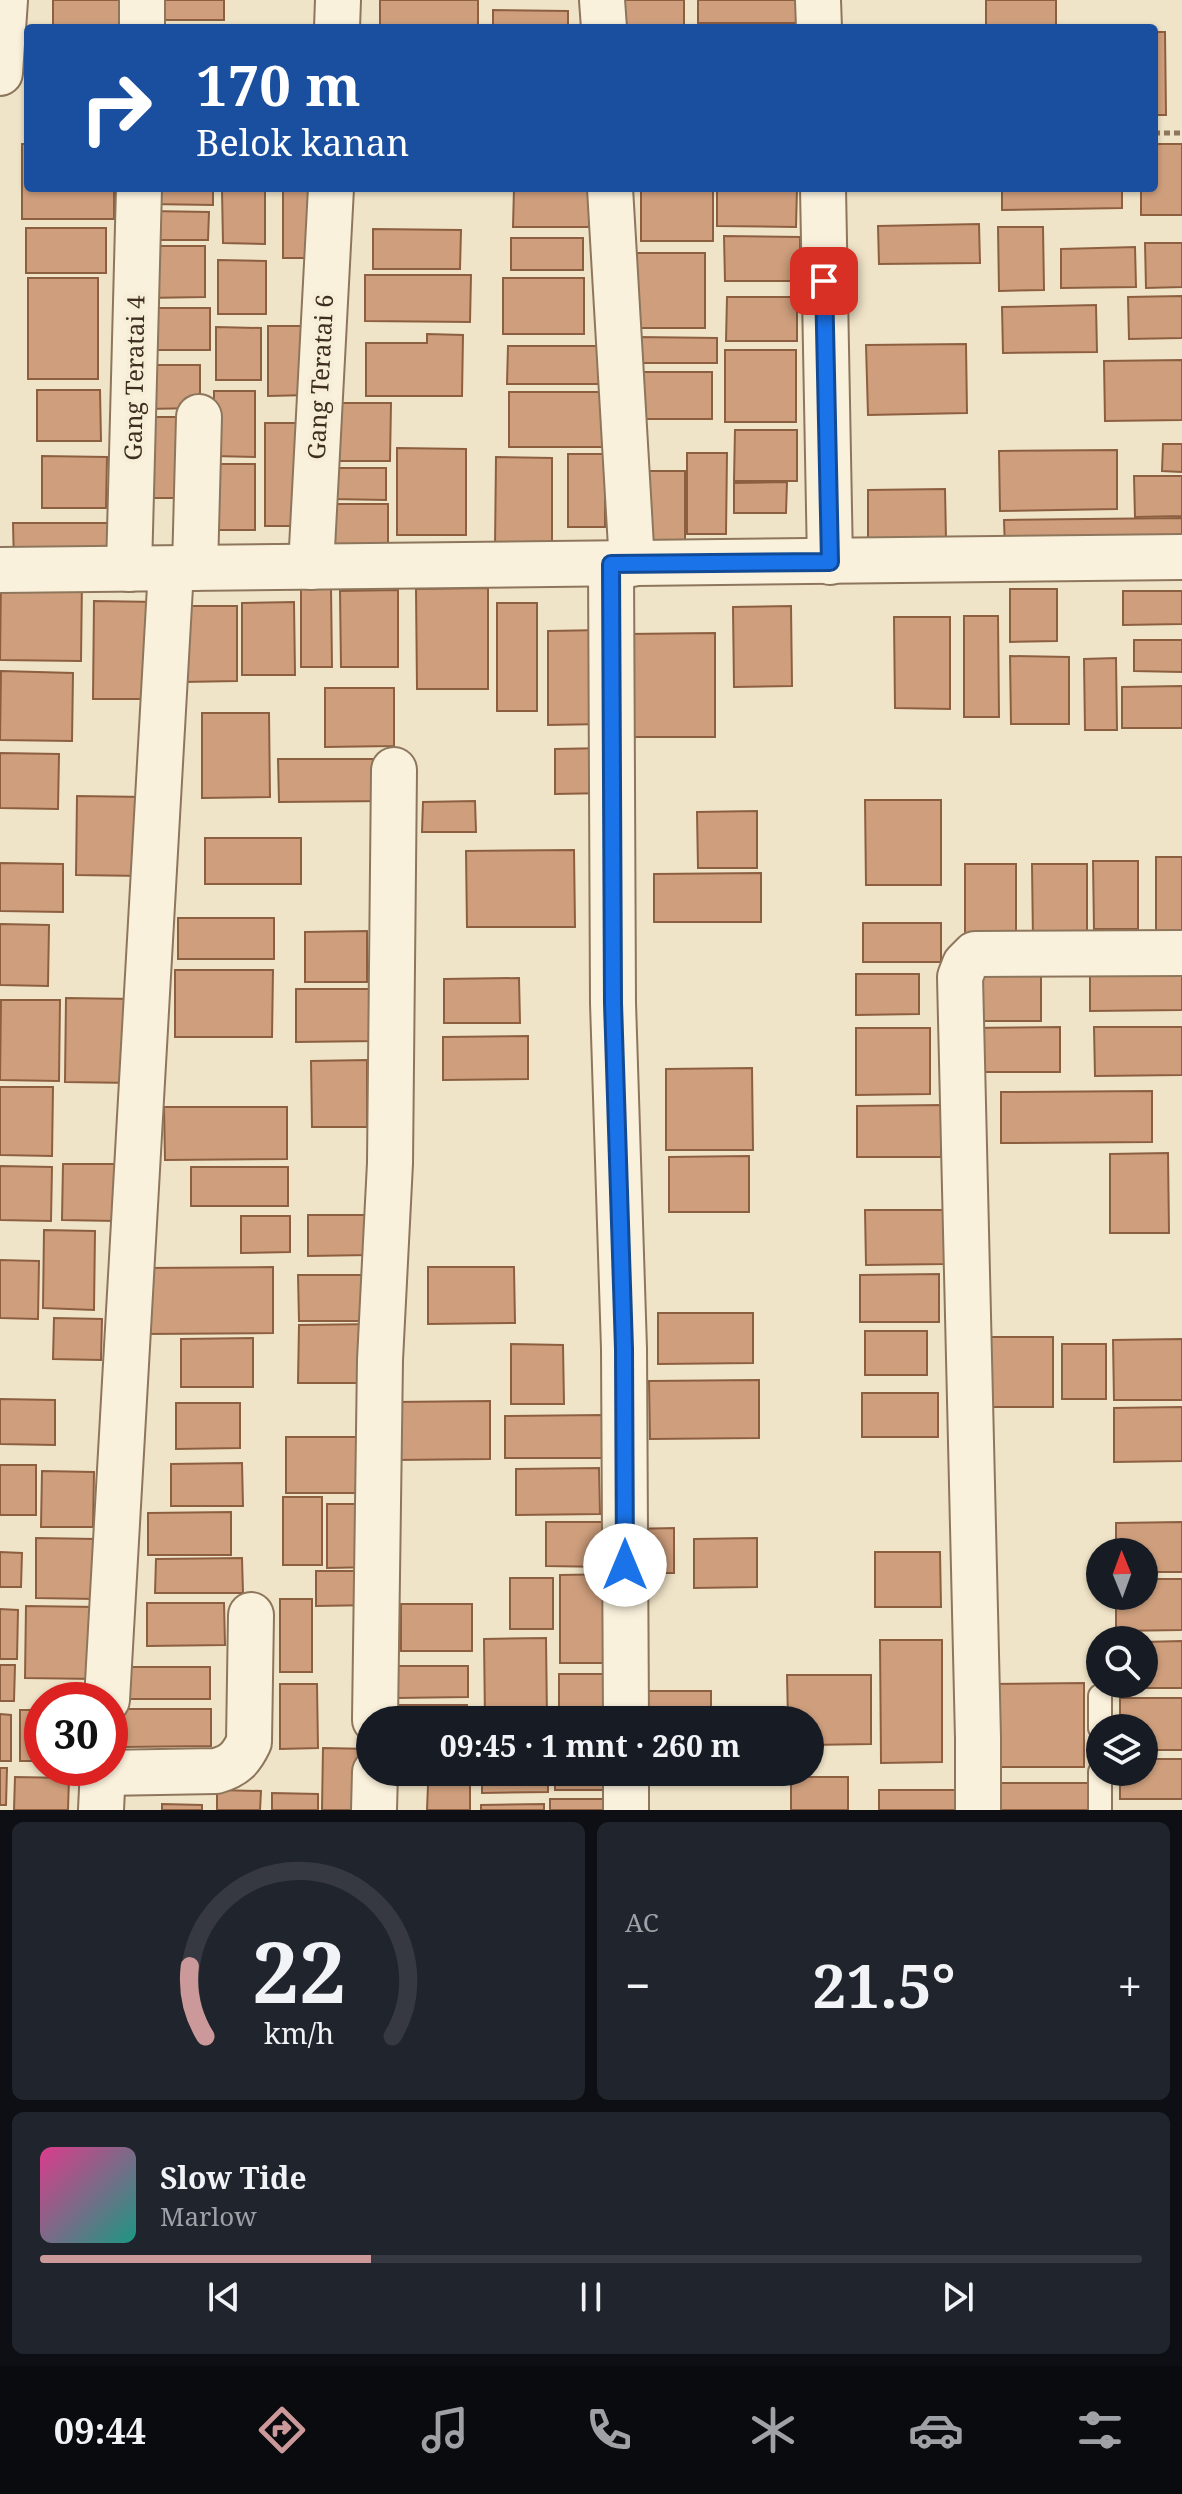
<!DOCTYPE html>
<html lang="id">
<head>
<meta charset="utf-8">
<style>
	body { margin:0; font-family:"Noto Serif",serif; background:#20242c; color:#f1f3f6; height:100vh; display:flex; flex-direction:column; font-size:30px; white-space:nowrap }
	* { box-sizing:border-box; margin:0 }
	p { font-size:26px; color:#9ea1a6 }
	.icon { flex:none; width:44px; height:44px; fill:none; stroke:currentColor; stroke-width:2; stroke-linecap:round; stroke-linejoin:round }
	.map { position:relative; height:1810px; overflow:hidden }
	.details { display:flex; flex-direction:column; gap:12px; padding:12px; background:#0d0f14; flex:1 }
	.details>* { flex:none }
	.top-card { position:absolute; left:24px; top:24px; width:1134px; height:168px; border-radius:8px; box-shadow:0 2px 6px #0004; background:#1a4fa0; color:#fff; overflow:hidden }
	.needle { width:52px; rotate:359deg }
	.controls { position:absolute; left:1086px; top:1538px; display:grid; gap:16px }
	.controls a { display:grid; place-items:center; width:72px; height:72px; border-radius:50%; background:#171b24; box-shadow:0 2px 6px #0004; font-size:40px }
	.speed { position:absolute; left:24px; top:1682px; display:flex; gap:16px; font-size:40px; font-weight:700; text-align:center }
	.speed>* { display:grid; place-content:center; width:104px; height:104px; border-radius:50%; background:#171b24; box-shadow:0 2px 6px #0004; line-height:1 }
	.speed .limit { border:12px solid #d22; background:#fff; color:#111 }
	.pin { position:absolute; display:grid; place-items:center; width:68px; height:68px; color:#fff; margin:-34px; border-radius:16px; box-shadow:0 4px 12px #0006 }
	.me { position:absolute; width:88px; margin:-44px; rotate:0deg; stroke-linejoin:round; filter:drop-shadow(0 0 6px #0008) }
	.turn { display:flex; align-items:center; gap:28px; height:168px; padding:0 40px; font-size:36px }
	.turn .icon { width:104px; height:104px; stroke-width:2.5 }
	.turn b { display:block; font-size:56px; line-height:68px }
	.big { font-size:60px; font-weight:700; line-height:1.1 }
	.details .tile { flex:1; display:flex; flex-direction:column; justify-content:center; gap:12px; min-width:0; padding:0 28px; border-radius:12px; background:#20242c }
	.details .dial { align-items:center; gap:0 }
	.dial svg { height:208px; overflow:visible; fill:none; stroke:#363941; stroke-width:7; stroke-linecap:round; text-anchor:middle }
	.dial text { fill:#f1f3f6; stroke:none }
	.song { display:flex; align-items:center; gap:24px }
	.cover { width:96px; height:96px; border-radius:12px; background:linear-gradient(135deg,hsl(330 70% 55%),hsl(170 70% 35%)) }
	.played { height:8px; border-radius:4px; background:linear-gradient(90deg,#cc999b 30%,#363941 30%) }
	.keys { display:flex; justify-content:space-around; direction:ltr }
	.heat { display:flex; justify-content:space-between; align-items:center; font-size:44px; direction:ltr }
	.details .tiles { flex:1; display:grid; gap:12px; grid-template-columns:1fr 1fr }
	.tile:last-child { grid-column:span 2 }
	.trip { position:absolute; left:356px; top:1706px; width:468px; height:80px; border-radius:40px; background:#171b24; box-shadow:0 2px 6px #0004; font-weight:700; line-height:80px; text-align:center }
	.dock { display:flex; height:128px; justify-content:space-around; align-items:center; background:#090b0e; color:#9ea1a6 }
	.dock .icon { width:56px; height:56px }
	.dock .active { color:#cc999b }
	.dock b { font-size:36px; color:#f1f3f6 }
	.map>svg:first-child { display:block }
	.building { fill:#cf9f7d; stroke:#8d5f41; stroke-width:2 }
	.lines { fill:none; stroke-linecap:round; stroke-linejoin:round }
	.lane-casing { stroke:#8d765c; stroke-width:26 }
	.street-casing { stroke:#8d765c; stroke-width:48 }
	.path { stroke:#8d765c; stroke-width:5; stroke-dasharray:6 4; stroke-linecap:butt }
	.lane { stroke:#faf1dc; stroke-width:22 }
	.street { stroke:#faf1dc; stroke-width:44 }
	.route-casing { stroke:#114b97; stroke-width:20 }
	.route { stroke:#1a73e8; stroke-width:14 }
	.labels { text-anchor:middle; stroke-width:8; stroke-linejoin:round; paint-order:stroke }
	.street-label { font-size:24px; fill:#3d2e20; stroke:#f7eed8 }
</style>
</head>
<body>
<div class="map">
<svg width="1182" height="1810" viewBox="0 0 1182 1810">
	<rect width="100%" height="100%" fill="#f0e4c8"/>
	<g class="building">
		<rect x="53" y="0" width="77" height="28"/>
		<rect x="157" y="0" width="67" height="20"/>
		<rect x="380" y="0" width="98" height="28"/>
		<rect x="623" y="0" width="61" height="28"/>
		<path d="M698 0H801L800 23H698Z"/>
		<rect x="986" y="0" width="70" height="28"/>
		<path d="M493 10 568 11V28H493Z"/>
		<path d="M1154 32H1165L1166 115H1154Z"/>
		<path d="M22 144H28V188H114V219H22Z"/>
		<path d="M1154 144H1182V215H1141V188H1154Z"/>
		<path d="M149 188H213V205L149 204Z"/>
		<rect x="283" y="188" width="36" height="70"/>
		<path d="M514 188H590L589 227H513Z"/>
		<path d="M717 188H797L796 227 717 226Z"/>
		<path d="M1002 188H1122V208L1002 210Z"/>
		<path d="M222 190H265V244L223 243Z"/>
		<rect x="641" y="191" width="72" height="50"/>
		<path d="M148 211 209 212 208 240H149Z"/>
		<path d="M979 224 980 263 879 264 878 226Z"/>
		<path d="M998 227H1043L1044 290 999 291Z"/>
		<rect x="26" y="228" width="80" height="45"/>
		<path d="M373 229 461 230 460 269H373Z"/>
		<path d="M724 236 800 237V281H725Z"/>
		<rect x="511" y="238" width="72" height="32"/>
		<path d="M1145 243H1182V287L1146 288Z"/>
		<path d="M145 246H205V297L145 298Z"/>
		<path d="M1135 247 1136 287 1061 288V249Z"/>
		<rect x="637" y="253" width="68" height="75"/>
		<path d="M218 260 266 261V314H218Z"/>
		<path d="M365 275H471L470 322 365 321Z"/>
		<rect x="28" y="278" width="70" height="101"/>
		<rect x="503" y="278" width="81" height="56"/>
		<path d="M1182 296V338L1129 339 1128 297Z"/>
		<path d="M727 297H797V341H726Z"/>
		<path d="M1096 305 1097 352 1003 353 1002 307Z"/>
		<path d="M150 308H210V350H151Z"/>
		<path d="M268 326H309V395L268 396Z"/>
		<path d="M216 327 261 328V380H216Z"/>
		<path d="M427 334 463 335 462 396H366V343H427Z"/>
		<path d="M637 337 717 338V363H637Z"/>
		<path d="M966 344 967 413 868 415 866 345Z"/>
		<path d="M508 346H609V384H507Z"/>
		<rect x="725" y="350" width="71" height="72"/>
		<path d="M1182 360V420L1105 421 1104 361Z"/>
		<path d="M145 365H200V408L145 409Z"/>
		<rect x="642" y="372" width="70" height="47"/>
		<path d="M37 390H100L101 441H37Z"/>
		<path d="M214 391H255V457L214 456Z"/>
		<rect x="509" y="392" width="96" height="55"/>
		<path d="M334 403H391L390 461H334Z"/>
		<path d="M132 417H189V498H133Z"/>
		<path d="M265 423H303L304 526H265Z"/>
		<path d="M735 430H797V481H734Z"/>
		<path d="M1163 444H1182V472L1162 471Z"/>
		<path d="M397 448 466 449V535H397Z"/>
		<path d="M1117 450V509L1000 511 999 451Z"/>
		<path d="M687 453H727L726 534H687Z"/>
		<rect x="568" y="454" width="37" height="73"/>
		<path d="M42 456 107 457 106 508H42Z"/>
		<path d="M496 457 552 458V548H495Z"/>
		<rect x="206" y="464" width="49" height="66"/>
		<path d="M332 468H386V500L332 499Z"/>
		<rect x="634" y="471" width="51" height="69"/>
		<path d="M1134 476H1182V516L1135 517Z"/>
		<path d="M787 482 786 513H734V483Z"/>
		<path d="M945 489 946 540 868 541V490Z"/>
		<path d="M322 504H388V562H321Z"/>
		<path d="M1182 518V548L1005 550 1004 520Z"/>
		<path d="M13 523H111V565H14Z"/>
		<path d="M1 579 82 580 81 661 0 660Z"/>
		<path d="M301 586H331L332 667H301Z"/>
		<path d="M488 588V689H417L416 589Z"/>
		<path d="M1010 589H1057V641L1010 642Z"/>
		<path d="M398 590V667H341L340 591Z"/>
		<path d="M1123 591H1182V624L1123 625Z"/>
		<path d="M94 601 157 602 156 699H93Z"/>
		<path d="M294 602 295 675H242V603Z"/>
		<rect x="497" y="603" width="40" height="108"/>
		<path d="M183 606H237V681L183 682Z"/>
		<path d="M791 606 792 686 734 687 733 607Z"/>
		<path d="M964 616H998L999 717H964Z"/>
		<path d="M894 617H950V709L895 708Z"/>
		<path d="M603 630V724L548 725V631Z"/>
		<path d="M715 633V737H627V634Z"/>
		<path d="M1134 640H1182V672L1134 671Z"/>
		<path d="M1010 656 1069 657V724H1011Z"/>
		<path d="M1116 658 1117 730H1085L1084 659Z"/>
		<path d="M1 671 73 673 72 741 0 740Z"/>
		<path d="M1182 686V728H1122V687Z"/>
		<path d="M325 688H394V746L325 747Z"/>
		<path d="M202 713H269L270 797 202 798Z"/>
		<path d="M608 748V793L555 794V749Z"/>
		<path d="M0 753 59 754 58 809 0 808Z"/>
		<path d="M278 759H388V801L279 802Z"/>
		<path d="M77 796 145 797 144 876 76 875Z"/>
		<path d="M865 800H941V885H866Z"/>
		<path d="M475 801 476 832H422L423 802Z"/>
		<path d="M757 811V868H698L697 812Z"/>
		<rect x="205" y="838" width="96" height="46"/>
		<path d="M574 850 575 927H467L466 851Z"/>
		<rect x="1156" y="857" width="26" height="80"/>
		<path d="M1093 861H1138V929H1094Z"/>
		<path d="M0 863 63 864V912L0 911Z"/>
		<rect x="965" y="864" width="51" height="70"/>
		<path d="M1032 864H1087V941H1033Z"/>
		<path d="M761 873V922H654V874Z"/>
		<rect x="178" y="918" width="96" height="41"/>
		<rect x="863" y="923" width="78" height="39"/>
		<path d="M0 924 49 925 48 986 0 985Z"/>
		<path d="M367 931V982H305V932Z"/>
		<path d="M1182 964V1010L1090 1011V965Z"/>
		<path d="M175 970H273L272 1037H175Z"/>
		<path d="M856 974H919V1014L856 1015Z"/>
		<path d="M967 976H1041V1021H968Z"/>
		<path d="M519 978 520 1023H444V979Z"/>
		<path d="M296 989H376L377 1041 296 1042Z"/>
		<path d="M66 998 135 999 134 1083 65 1082Z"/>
		<path d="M1 1000H60L59 1081 0 1080Z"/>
		<path d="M1060 1027V1072H967V1028Z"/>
		<path d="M1094 1027H1182V1075L1095 1076Z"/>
		<path d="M856 1028H930V1094L856 1095Z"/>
		<path d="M528 1036V1079L443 1080V1037Z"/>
		<path d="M367 1060V1127H312L311 1061Z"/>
		<path d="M752 1068 753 1150H666V1069Z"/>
		<path d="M0 1087H53L52 1156 0 1155Z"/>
		<path d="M1152 1091V1142L1001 1143V1092Z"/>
		<path d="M941 1105V1157H857V1106Z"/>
		<path d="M164 1107H287V1159L165 1160Z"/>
		<path d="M1168 1153 1169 1233H1110V1154Z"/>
		<path d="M749 1156V1212H669V1157Z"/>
		<path d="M63 1164H117L116 1221 62 1220Z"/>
		<path d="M0 1166 52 1167 51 1221 0 1220Z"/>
		<rect x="191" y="1167" width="97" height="39"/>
		<path d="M865 1210H945V1264L866 1265Z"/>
		<path d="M308 1215H370V1255L308 1256Z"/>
		<path d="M241 1216H290V1252L241 1253Z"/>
		<path d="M44 1230 95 1231 94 1310 43 1308Z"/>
		<path d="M0 1260 39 1261 38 1319 0 1318Z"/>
		<path d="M273 1267V1333L145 1334V1268Z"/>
		<path d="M428 1267H514L515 1323 428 1324Z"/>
		<path d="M939 1274V1322H860V1275Z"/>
		<path d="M298 1275H376V1321H299Z"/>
		<path d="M658 1313H753V1363L658 1364Z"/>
		<path d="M54 1318 102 1319 101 1360 53 1359Z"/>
		<path d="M377 1324V1383H298L299 1325Z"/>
		<rect x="865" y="1331" width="62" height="44"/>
		<rect x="974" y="1337" width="79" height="70"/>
		<path d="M253 1338V1387H181V1339Z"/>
		<path d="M1182 1339V1400H1114L1113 1340Z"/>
		<path d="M511 1344 563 1345 564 1404H511Z"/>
		<rect x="1062" y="1344" width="44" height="55"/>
		<path d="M759 1380V1438L650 1439 649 1381Z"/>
		<rect x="862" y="1393" width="76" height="44"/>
		<path d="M0 1399 55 1400V1445L0 1444Z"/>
		<path d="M490 1401V1459L394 1460V1402Z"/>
		<path d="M176 1403H240V1448L176 1449Z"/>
		<path d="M1182 1407V1461L1114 1462V1408Z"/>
		<path d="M602 1415V1458H505V1416Z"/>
		<rect x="286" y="1437" width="89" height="56"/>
		<path d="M242 1463 243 1506H171V1464Z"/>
		<rect x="0" y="1465" width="36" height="50"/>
		<path d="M599 1468 600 1514 516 1515V1469Z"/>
		<path d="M42 1471 94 1472 93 1527H41Z"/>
		<rect x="283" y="1497" width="39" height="68"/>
		<path d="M327 1504H374L375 1567 327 1568Z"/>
		<path d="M231 1512V1555H148V1513Z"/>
		<path d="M546 1522H609V1567L546 1566Z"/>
		<path d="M1182 1522V1572H1144V1552H1116V1523Z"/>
		<path d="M674 1528V1573H630V1529Z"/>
		<path d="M36 1538 96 1539 95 1599 36 1598Z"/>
		<path d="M757 1538V1587L694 1588V1539Z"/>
		<path d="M0 1552 22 1553 21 1587H0Z"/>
		<path d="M875 1552H940L941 1607H875Z"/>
		<path d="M242 1558 243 1593H155L156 1559Z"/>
		<path d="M316 1571H374V1605L316 1606Z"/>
		<path d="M620 1574V1663H560V1575Z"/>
		<rect x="510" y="1578" width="43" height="51"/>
		<path d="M1144 1579H1182V1630L1116 1631V1596H1144Z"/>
		<rect x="280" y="1599" width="32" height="73"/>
		<path d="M147 1603H224L225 1645 147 1646Z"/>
		<rect x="401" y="1604" width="71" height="47"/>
		<path d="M26 1606 97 1607 96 1679 25 1678Z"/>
		<path d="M0 1609 18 1610 17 1659H0Z"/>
		<path d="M546 1638 547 1720H485L484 1639Z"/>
		<path d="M880 1640H942V1762L881 1763Z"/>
		<path d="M1182 1641V1688H1117V1684H1144V1642Z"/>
		<path d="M0 1665H15L14 1701H0Z"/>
		<path d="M396 1666H468V1697L396 1698Z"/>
		<rect x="123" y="1667" width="87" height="32"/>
		<path d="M559 1674H622L623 1715H559Z"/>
		<path d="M787 1675H871V1744L810 1745V1720H788Z"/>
		<path d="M1084 1683V1767H983L982 1684Z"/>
		<path d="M280 1684H317L318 1748 280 1749Z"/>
		<rect x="642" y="1691" width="69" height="29"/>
		<path d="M1120 1698H1182V1750H1144V1728H1120Z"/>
		<rect x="393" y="1705" width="74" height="15"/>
		<path d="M122 1709H211V1746L122 1747Z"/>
		<rect x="20" y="1710" width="22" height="51"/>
		<path d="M0 1714 11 1715V1761H0Z"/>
		<path d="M323 1748 370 1749 371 1810H322Z"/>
		<path d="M1144 1759H1182V1799H1120V1772H1144Z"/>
		<path d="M0 1768H7L6 1805H0Z"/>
		<path d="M482 1772H548V1792L482 1793Z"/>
		<rect x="555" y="1772" width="60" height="18"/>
		<path d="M15 1777 69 1778 68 1810H14Z"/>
		<rect x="791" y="1777" width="57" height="33"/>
		<rect x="985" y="1783" width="107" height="27"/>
		<path d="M428 1785H470V1810H427Z"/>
		<path d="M217 1790 261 1791 260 1810H217Z"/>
		<rect x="879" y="1790" width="94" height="20"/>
		<path d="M272 1793 318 1794V1810H272Z"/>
		<rect x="550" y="1799" width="69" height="11"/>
		<path d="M162 1804 202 1805V1810H162Z"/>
		<path d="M544 1804V1810H481V1805Z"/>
	</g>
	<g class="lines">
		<defs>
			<g id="lane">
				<path d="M1100 1728V1696"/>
				<path d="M1100 1810V1772"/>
			</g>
			<g id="street">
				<path d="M602 0 604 28"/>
				<path d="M818 0 819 28"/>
				<path d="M142 28V0"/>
				<path d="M337 28 338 0"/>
				<path d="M0 73 5 0"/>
				<path d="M610 188 632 564"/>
				<path d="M823 188 830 562"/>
				<path d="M611 564 613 1003 624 1349 626 1720"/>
				<path d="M311 567 331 188"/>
				<path d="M195 568 199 417"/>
				<path d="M129 569 139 188"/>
				<path d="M0 570 1182 557"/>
				<path d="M107 1700 171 569"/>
				<path d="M375 1720 380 1360 390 1163 394 770"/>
				<path d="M626 1772V1810"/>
				<path d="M103 1773 216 1771C234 1766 241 1759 249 1742L251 1615"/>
				<path d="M101 1810 103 1768"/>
				<path d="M374 1810 375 1772"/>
				<path d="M978 1810V1738L960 977 965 964 975 954 1182 953"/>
			</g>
		</defs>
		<use href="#lane" class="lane-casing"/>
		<use href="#street" class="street-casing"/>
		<path class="path" d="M1154 133H1182"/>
		<use href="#lane" class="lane"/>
		<use href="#street" class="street"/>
	</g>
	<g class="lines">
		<defs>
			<path id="route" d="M625 1565 624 1349 613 1003 611 564 830 562 824 281"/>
		</defs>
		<use href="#route" class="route-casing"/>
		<use href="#route" class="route"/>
	</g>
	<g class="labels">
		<g class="street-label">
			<text transform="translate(321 377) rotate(-87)" y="8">Gang Teratai 6</text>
			<text transform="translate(135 378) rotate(-89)" y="8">Gang Teratai 4</text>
		</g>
	</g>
</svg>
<div class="controls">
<a><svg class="needle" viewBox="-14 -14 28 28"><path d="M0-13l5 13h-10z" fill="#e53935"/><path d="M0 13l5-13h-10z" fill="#9ea1a6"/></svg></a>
<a><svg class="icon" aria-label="search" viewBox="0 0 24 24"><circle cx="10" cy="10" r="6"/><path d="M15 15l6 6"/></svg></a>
<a><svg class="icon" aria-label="layers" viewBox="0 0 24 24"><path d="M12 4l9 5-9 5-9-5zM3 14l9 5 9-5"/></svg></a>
</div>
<div class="speed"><div class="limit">30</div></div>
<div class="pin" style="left:824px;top:281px;background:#d93025"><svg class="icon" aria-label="arrive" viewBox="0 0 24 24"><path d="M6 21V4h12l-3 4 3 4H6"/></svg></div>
<svg class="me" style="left:625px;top:1565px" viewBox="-20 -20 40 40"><circle r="19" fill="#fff"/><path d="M0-13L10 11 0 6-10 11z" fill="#1a73e8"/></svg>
<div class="trip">09:45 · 1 mnt · 260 m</div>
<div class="top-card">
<div class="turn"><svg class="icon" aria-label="right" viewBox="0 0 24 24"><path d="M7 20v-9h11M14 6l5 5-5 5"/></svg><div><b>170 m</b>Belok kanan</div></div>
</div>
</div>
<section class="details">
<div class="tiles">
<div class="tile dial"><svg viewBox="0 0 100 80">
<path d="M14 69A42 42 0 1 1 86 69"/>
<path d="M14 69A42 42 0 0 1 8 42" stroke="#cc999b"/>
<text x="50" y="56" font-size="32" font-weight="700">22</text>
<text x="50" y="72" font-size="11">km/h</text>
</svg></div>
<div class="tile"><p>AC</p>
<div class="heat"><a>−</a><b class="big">21.5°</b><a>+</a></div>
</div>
<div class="tile">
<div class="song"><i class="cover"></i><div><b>Slow Tide</b><p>Marlow</p></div></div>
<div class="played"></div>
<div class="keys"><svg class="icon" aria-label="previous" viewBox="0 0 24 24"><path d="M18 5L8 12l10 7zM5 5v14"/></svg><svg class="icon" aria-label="pause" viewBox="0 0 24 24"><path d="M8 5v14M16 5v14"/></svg><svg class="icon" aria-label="next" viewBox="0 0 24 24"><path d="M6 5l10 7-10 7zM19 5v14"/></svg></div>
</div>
</div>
</section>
<nav class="dock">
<b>09:44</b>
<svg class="icon active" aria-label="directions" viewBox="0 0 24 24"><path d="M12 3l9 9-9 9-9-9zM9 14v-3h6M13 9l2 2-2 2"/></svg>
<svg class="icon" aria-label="music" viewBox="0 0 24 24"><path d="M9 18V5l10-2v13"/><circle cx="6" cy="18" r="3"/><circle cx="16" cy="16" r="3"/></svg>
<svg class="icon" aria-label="phone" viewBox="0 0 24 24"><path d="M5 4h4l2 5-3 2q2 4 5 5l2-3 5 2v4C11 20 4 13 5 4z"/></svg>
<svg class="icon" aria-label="climate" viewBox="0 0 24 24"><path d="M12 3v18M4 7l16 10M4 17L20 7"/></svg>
<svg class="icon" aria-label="car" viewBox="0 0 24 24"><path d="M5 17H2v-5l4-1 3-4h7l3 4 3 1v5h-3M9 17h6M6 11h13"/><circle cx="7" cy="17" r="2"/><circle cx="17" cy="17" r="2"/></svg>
<svg class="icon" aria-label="filters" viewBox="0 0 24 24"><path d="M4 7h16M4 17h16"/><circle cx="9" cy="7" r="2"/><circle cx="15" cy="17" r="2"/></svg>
</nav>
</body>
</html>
